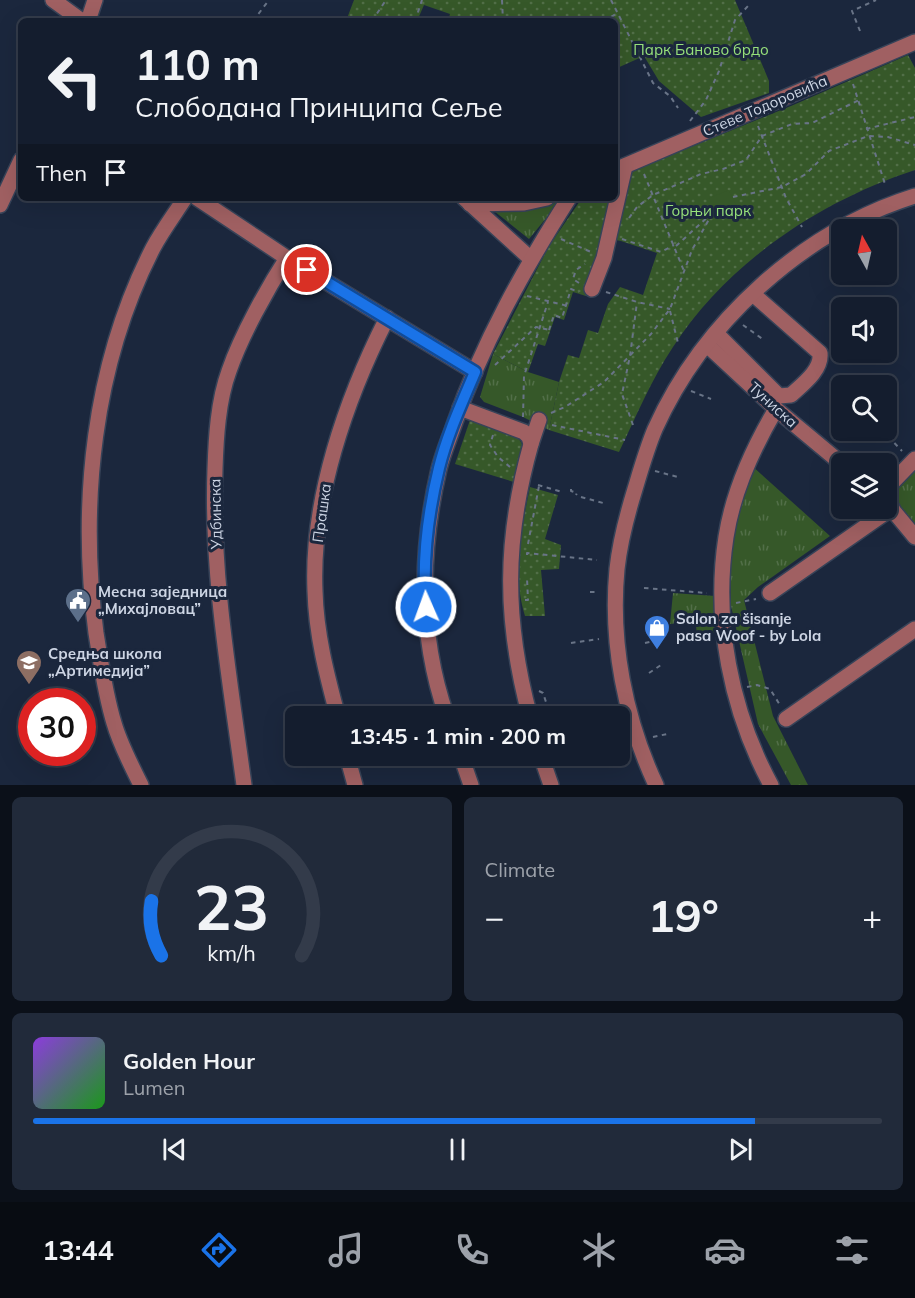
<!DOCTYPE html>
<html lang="en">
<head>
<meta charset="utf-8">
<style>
	body { margin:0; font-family:Mulish,sans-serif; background:#212a3a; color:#f1f3f6; height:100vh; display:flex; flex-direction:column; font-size:22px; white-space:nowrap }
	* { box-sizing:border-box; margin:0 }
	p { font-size:20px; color:#9da2aa }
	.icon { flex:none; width:33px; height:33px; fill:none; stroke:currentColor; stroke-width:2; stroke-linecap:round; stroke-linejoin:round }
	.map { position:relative; height:785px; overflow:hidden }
	.panel { display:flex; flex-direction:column; gap:12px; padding:12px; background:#0b1019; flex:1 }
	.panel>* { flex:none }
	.banner { position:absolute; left:18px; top:18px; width:600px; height:183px; border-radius:9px; box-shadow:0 6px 24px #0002,0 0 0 2px #333b4a; background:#141d2e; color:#f1f3f6; overflow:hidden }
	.needle { width:39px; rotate:352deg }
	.controls { position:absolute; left:831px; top:219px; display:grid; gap:12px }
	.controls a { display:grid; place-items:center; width:66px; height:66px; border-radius:9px; background:#141d2e; box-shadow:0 6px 24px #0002,0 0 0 2px #333b4a; font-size:30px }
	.speed { position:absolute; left:18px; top:688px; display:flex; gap:12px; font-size:30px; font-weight:700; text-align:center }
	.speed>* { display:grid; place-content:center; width:78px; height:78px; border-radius:50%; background:#141d2e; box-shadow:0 6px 24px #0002,0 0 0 2px #333b4a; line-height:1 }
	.speed .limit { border:9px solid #d22; background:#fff; color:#111 }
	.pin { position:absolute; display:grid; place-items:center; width:51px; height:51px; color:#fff; margin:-26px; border:3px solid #fff; border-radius:50%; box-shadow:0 2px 6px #0007 }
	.me { position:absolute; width:66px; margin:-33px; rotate:358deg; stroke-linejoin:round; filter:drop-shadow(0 0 4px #0008) }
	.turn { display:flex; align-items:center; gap:21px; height:126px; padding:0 18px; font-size:27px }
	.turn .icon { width:78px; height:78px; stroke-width:2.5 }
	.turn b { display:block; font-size:42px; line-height:51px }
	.then { display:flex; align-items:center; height:57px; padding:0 18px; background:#0003; gap:12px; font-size:22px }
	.big { font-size:45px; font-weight:700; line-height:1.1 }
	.panel .card { flex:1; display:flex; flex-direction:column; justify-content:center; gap:9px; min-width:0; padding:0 21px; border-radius:9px; background:#212a3a }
	.panel .dial { align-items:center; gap:0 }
	.dial svg { height:156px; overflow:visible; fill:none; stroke:#333b4a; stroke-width:7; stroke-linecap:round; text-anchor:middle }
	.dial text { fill:#f1f3f6; stroke:none }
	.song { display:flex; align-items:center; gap:18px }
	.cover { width:72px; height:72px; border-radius:9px; background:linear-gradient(135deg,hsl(270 70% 55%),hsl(120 70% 35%)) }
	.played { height:6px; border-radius:3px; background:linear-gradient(90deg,#1a73e8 85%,#333b4a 85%) }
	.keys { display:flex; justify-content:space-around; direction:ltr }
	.heat { display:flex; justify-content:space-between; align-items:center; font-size:33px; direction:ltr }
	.panel .tiles { flex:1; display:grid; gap:12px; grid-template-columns:1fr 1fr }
	.card:last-child { grid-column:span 2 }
	.trip { position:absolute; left:285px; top:706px; width:345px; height:60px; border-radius:9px; background:#141d2e; box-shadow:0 6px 24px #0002,0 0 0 2px #333b4a; font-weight:700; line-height:60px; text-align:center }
	.tab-bar { display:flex; height:96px; justify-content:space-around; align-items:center; background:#080c12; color:#9da2aa }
	.tab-bar .icon { width:42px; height:42px }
	.tab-bar .on { color:#1a73e8 }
	.tab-bar b { font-size:27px; color:#f1f3f6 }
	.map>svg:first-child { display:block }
	.grass { fill:url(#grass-tufts) }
	.park { fill:url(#park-dots) }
	.garden { fill:#365829 }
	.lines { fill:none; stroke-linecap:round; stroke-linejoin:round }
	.minor-casing { stroke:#374358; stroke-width:18 }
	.path { stroke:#697487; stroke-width:2; stroke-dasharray:4.5 4.5; stroke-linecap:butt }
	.minor { stroke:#a06062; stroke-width:15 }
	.route-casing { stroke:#114b97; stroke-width:15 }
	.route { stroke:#1a73e8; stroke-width:10 }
	.labels { text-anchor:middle; stroke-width:6; stroke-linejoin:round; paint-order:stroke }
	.park-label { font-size:15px; fill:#97e17b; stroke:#1b273d }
	.street-label { font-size:15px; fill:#cdd5e4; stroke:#1b273d }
	.poi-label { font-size:15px; font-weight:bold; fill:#cdd5e4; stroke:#1b273d; text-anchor:start }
</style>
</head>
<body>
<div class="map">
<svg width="915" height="785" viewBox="0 0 915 785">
	<defs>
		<pattern id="grass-tufts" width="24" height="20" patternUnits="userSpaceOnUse" patternTransform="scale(1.5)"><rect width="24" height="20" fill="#365829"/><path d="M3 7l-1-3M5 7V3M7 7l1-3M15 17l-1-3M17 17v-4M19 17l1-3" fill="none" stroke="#526f48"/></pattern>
		<pattern id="park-dots" width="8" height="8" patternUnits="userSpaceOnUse" patternTransform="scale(1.5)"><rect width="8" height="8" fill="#365829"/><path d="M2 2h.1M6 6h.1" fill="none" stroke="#526f48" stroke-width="1.8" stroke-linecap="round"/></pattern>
	</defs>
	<rect width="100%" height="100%" fill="#1b273d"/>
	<g class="grass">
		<path d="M561 200 529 239 494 211C523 212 534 212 561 200Z"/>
		<path d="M493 354 528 372 559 382 549 430 523 417 484 402 480 397Z"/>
		<path d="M751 465 830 536 758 587 744 600 773 716 808 785H791L758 724 731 606 730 563 735 517Z"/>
		<path d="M915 466V525L889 494Z"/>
		<path d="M673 593 715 596 717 632 697 635 696 626H688V622L670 624Z"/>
	</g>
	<g class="park">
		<path d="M354 0H735L769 81V93L701 117 659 81 644 56 615 69V21H448L450 14 424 5 417 21H346Z"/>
		<path d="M908 55 915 68V170C820 201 728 262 673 347 651 380 636 417 619 452L549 430 559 382 568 355 579 358 588 330 598 333 608 304 620 287 643 295 657 253 621 241 606 238 586 296 573 292 564 320 555 317 545 346 538 344 528 372 493 354 549 246 582 198H615V178L791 106Z"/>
		<path d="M470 420C485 424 524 430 523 450 523 461 519 472 517 483L455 464Z"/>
		<path d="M530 487 558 495 545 539 561 545 559 569 541 570 545 616H525C512 574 521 530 530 487Z"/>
	</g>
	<path class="garden" d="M729 190 737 207 716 217 707 199Z"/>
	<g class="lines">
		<defs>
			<g id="minor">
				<path d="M53 0 82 21"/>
				<path d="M88 21 95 0"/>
				<path d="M615 170 915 42"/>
				<path d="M197 198 287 258 475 372"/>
				<path d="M464 198 531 259"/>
				<path d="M470 204 524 203 547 198"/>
				<path d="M0 205 21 160"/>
				<path d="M592 289 604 258 625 166"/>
				<path d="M716 333 779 396 791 395C803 384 822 370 820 353L753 294"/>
				<path d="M707 345 776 409 842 464"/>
				<path d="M460 408 524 432 529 437 531 444C504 540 504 620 530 717"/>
				<path d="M531 444 539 420"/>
				<path d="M886 489 915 459"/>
				<path d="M886 502 915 537"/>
				<path d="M770 593 892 508"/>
				<path d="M338 717C327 676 316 634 315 591 311 499 346 399 387 318"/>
				<path d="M447 717C419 637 420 551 439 469 443 453 450 437 455 422 483 342 524 269 569 198"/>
				<path d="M786 719 915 629"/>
				<path d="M347 756 355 785"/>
				<path d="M461 756 471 785"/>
				<path d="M541 756 551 785"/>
				<path d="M141 785C131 765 120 744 114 723 105 694 101 663 96 633 79 504 93 365 153 248 162 231 174 215 185 198"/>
				<path d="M244 785C230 680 211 575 215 469 216 438 218 401 229 371 241 336 267 289 287 258"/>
				<path d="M656 785C625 719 610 642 617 569 620 541 627 515 635 489 641 469 647 448 655 429 703 322 803 231 915 196"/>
				<path d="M771 785C731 711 713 621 726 537 733 491 753 448 776 409"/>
			</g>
		</defs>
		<use href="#minor" class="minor-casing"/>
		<g class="path">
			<path d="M502 0 503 21"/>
			<path d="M611 0 653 83 670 96 678 108"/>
			<path d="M253 21 269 0"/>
			<path d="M372 21 386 0"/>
			<path d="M415 21 422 0"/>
			<path d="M603 21 618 13"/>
			<path d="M860 31 852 11 876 0"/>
			<path d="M853 84 885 184"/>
			<path d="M690 121 706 100 719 71 735 20 748 6"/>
			<path d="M758 126 786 198 802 227"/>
			<path d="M866 129 915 117"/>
			<path d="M644 174 684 271"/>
			<path d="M733 197 782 187 806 174 829 151 868 136 888 137 915 145"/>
			<path d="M629 218 637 207 653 195 701 174 723 169 746 160 762 136 792 124 812 123 859 100"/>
			<path d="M561 239 591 252"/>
			<path d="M622 239 661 252 674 245"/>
			<path d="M676 246 711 214"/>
			<path d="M579 283 573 279 576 270 585 264"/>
			<path d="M606 292 637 302 670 309"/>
			<path d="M527 296 568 306"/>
			<path d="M670 311 678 343"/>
			<path d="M743 325 764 340"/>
			<path d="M549 330 554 315 562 318 571 289 579 292"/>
			<path d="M495 365 536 327 550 330"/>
			<path d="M691 391 711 399"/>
			<path d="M551 413 565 407 604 382 651 334 670 309 692 250 713 212"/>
			<path d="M523 417 524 376 548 302"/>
			<path d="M552 425 625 440"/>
			<path d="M633 425 622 394 630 356 637 302"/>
			<path d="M882 430 902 451"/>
			<path d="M493 435 490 445 498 457 510 467"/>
			<path d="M655 471 678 477"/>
			<path d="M538 485 562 492"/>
			<path d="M571 489V491L577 493 576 495"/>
			<path d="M581 497 607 504"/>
			<path d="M528 544 539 486"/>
			<path d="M527 555V553L597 560"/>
			<path d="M644 588 707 593"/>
			<path d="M590 592H596"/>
			<path d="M525 600H528L527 578"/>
			<path d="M736 603 756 599"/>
			<path d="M702 637H711"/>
			<path d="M571 643 599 639"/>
			<path d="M645 643 658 640"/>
			<path d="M649 673 661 665"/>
			<path d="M747 687 757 685 770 689 780 705"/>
			<path d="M539 691 543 693 550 714 554 715 607 709"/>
			<path d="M653 737 667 734"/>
		</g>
		<use href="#minor" class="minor"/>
	</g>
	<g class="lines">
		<defs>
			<path id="route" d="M307 270 475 372C462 403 447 435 439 468 428 513 422 561 426 607"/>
		</defs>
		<use href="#route" class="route-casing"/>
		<use href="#route" class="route"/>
	</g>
	<defs>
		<symbol id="civic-pin" viewBox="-11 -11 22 30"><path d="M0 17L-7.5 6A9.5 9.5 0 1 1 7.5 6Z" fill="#5c6f8a" stroke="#1b273d"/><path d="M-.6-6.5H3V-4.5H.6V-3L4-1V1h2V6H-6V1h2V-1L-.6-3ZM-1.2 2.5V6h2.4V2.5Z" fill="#fff"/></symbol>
		<symbol id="shop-pin" viewBox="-11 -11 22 30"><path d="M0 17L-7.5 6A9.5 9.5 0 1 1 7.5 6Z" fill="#3f7fe0" stroke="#1b273d"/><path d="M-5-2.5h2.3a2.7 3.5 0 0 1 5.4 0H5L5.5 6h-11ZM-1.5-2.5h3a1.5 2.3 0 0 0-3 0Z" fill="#fff"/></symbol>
		<symbol id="school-pin" viewBox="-11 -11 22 30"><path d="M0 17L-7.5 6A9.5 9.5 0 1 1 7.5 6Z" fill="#8d6e63" stroke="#1b273d"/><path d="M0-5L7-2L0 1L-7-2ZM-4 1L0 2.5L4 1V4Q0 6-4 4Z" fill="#fff"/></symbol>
	</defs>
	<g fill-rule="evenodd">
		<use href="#civic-pin" x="63" y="586" width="30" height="40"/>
		<use href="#shop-pin" x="642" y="613" width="30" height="40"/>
		<use href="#school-pin" x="14" y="648" width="30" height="40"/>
	</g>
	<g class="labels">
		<g class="park-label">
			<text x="701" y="55">Парк Баново брдо</text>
			<text x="708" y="216">Горњи парк</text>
		</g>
		<g class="street-label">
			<text transform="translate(765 106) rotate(-23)" y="5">Стеве Тодоровића</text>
			<text transform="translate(773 405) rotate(42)" y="5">Туниска</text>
			<text transform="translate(322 513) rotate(-82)" y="5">Прашка</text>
			<text transform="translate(216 514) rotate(-91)" y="5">Удбинска</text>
		</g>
		<g class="poi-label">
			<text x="98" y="597">Месна заједница<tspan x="98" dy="17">„Михајловац”</tspan></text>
			<text x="676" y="624">Salon za šisanje<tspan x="676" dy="17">pasa Woof - by Lola</tspan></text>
			<text x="48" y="659">Средња школа<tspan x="48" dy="17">„Артимедија”</tspan></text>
		</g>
	</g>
</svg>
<div class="controls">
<a><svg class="needle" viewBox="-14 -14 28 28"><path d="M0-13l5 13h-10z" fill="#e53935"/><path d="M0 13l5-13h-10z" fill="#9da2aa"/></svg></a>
<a><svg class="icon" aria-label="sound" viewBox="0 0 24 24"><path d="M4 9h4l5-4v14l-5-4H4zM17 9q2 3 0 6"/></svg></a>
<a><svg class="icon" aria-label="search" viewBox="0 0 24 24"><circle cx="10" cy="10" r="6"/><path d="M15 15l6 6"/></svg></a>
<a><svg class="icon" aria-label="layers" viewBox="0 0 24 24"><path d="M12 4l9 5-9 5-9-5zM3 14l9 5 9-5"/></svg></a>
</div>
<div class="speed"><div class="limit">30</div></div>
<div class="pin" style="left:307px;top:270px;background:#d93025"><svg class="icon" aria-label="arrive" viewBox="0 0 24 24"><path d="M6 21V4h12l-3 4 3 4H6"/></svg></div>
<svg class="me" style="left:426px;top:607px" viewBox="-20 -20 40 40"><circle r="17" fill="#1a73e8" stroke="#fff" stroke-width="3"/><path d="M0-11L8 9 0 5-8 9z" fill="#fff"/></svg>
<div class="trip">13:45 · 1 min · 200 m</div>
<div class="banner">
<div class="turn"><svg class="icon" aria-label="left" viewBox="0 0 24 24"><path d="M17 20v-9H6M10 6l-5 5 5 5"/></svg><div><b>110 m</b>Слободана Принципа Сеље</div></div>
<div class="then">Then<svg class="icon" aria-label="arrive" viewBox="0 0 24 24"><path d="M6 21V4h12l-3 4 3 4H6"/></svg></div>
</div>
</div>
<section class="panel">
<div class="tiles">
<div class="card dial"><svg viewBox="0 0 100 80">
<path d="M14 69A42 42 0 1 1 86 69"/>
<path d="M14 69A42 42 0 0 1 9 41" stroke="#1a73e8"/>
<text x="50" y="56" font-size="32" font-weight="700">23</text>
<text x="50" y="72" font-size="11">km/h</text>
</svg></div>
<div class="card"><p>Climate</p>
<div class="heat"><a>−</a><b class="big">19°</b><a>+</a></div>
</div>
<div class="card">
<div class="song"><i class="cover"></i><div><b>Golden Hour</b><p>Lumen</p></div></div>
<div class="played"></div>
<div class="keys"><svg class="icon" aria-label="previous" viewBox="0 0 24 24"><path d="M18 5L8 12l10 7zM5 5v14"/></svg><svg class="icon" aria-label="pause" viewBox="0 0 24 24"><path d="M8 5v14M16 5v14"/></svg><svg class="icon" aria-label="next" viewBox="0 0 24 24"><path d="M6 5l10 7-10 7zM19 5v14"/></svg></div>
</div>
</div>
</section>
<nav class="tab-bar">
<b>13:44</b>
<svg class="icon on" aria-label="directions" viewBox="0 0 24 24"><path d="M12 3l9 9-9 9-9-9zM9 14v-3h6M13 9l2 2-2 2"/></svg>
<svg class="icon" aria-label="music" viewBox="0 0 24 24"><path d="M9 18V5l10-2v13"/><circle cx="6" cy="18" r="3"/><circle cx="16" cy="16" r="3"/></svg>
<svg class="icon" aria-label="phone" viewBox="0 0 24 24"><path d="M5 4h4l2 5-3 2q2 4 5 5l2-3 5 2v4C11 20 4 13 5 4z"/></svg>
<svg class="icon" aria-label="climate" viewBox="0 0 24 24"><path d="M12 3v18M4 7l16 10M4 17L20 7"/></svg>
<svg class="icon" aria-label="car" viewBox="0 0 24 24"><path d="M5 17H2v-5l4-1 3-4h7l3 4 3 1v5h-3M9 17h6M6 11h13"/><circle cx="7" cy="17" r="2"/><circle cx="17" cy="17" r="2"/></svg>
<svg class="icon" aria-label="filters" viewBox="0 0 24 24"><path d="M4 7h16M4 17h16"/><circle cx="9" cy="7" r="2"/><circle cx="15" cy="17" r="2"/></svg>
</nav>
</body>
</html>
